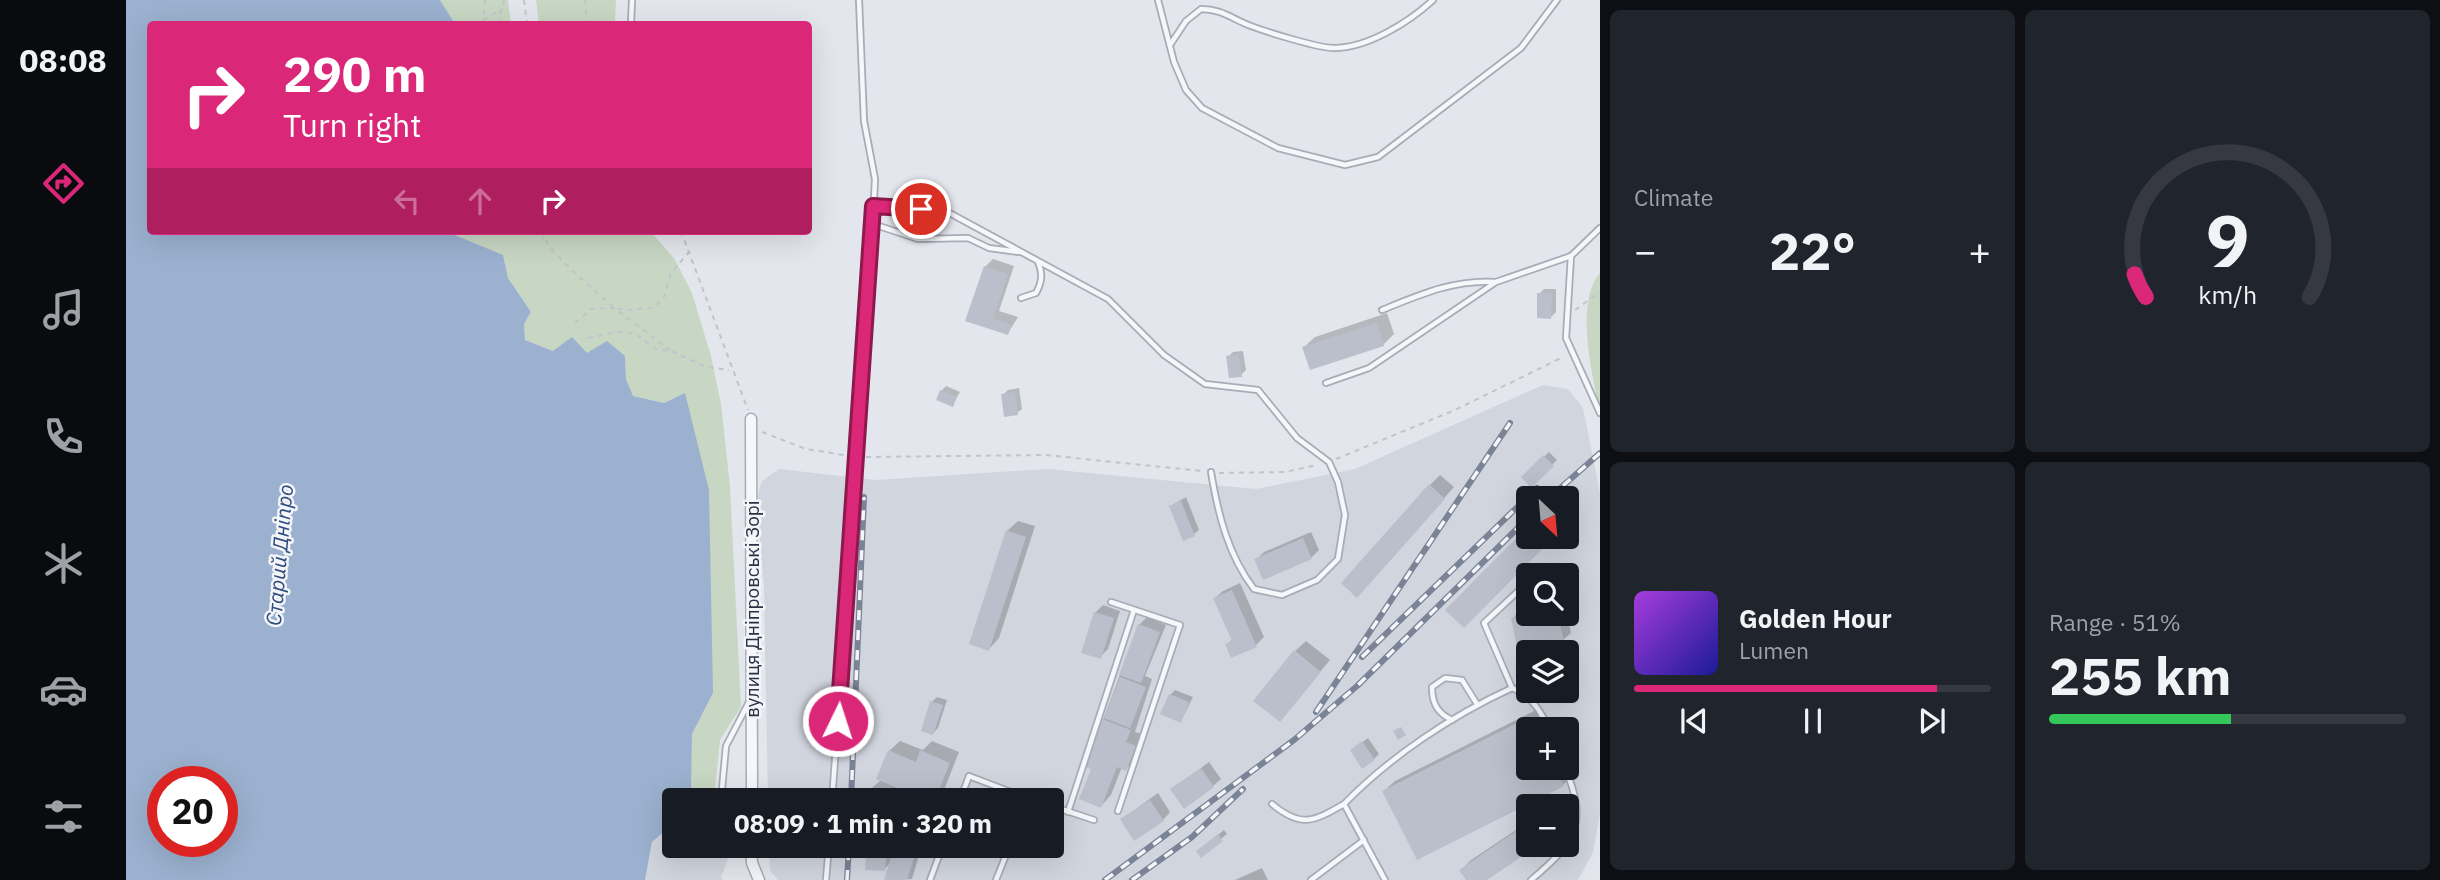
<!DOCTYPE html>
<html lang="en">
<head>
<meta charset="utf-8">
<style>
	body { margin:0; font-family:"IBM Plex Sans",sans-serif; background:#20242c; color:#f1f3f6; height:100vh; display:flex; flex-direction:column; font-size:26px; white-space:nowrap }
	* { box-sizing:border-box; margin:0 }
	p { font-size:23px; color:#9ea1a6 }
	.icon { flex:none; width:38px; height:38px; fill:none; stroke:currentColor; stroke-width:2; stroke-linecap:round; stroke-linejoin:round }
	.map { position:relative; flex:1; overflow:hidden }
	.sheet { display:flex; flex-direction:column; gap:10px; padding:10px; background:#0d0f14; width:840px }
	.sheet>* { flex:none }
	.top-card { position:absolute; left:21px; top:21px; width:665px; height:214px; border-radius:7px; box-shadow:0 7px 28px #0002; background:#db2777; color:#fff; overflow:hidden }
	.needle { width:46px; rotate:154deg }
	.controls { position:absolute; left:1390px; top:486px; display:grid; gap:14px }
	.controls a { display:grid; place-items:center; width:63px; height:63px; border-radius:7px; background:#171b24; box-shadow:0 7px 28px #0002; font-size:35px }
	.speed { position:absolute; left:21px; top:766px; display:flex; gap:14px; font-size:35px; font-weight:700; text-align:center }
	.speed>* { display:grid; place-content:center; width:91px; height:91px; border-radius:50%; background:#171b24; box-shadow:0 7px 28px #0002; line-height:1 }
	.speed .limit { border:10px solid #d22; background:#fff; color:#111 }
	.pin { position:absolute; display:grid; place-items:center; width:60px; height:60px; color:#fff; margin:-30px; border:4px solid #fff; border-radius:50%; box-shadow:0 2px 7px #0007 }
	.me { position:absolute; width:77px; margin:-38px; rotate:4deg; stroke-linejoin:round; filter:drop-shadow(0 0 5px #0008) }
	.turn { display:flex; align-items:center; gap:24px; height:147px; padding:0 21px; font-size:32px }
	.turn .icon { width:91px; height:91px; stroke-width:2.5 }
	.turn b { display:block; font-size:49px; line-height:60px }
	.lanes { display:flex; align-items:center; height:66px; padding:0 21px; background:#0003; justify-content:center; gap:35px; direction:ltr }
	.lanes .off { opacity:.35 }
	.big { font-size:52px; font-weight:700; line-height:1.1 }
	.sheet .card { flex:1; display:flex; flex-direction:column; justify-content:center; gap:10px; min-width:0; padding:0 24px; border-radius:10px; background:#20242c }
	.sheet .dial { align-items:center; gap:0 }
	.dial svg { height:182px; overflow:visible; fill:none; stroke:#363941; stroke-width:7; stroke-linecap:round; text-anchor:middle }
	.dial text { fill:#f1f3f6; stroke:none }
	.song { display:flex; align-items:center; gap:21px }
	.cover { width:84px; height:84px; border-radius:10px; background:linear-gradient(135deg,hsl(280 70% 55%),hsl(240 70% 35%)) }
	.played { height:7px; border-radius:4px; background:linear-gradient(90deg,#db2777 85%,#363941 85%) }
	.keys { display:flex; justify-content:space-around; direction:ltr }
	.heat { display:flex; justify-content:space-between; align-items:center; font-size:38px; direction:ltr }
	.charge { height:10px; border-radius:5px; background:linear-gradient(90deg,#34c759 51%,#363941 0) }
	.sheet .tiles { flex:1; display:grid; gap:10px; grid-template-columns:repeat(2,1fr) }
	.trip { position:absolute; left:536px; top:788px; width:402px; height:70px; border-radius:7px; background:#171b24; box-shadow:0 7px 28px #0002; font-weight:700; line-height:70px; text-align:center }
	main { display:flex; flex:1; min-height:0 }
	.tab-bar { display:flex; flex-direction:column; width:126px; justify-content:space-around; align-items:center; background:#090b0e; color:#9ea1a6 }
	.tab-bar .icon { width:49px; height:49px }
	.tab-bar .active { color:#db2777 }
	.tab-bar b { font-size:32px; color:#f1f3f6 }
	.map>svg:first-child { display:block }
	.built { fill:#d1d5de; fill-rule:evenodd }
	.green { fill:#c7d7c3 }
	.water { fill:#9bb1cf; fill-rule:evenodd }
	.shadow { fill:#0003 }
	.building { fill:#babfcb }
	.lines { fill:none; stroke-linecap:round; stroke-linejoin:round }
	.lane-casing { stroke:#a7acb7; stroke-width:8 }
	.street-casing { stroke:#a7acb7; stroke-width:13 }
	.path { stroke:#c1c4cb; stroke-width:2; stroke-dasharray:5 5; stroke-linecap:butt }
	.lane { stroke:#f6f7fa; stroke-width:4.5 }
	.street { stroke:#f6f7fa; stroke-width:10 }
	.rail-casing { stroke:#7b8497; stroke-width:6 }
	.rail { stroke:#f3f5f9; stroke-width:3.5; stroke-dasharray:10; stroke-linecap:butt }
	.route-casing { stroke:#8e194d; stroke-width:18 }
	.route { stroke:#db2777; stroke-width:12 }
	.labels { text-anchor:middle; stroke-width:5; stroke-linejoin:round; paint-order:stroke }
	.street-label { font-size:19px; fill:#293246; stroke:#f3f5f9 }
	.water-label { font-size:21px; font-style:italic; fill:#2f4d7e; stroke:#f3f5f9 }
</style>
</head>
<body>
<main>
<nav class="tab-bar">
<b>08:08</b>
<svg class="icon active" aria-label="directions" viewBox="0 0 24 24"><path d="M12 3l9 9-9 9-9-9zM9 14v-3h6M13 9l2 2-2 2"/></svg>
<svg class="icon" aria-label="music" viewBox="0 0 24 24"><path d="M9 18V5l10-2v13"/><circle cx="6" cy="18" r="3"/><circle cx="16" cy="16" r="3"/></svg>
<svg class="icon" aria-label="phone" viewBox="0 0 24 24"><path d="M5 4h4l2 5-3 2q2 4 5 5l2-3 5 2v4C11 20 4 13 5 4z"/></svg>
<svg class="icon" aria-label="climate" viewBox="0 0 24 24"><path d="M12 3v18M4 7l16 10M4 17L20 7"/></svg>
<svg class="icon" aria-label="car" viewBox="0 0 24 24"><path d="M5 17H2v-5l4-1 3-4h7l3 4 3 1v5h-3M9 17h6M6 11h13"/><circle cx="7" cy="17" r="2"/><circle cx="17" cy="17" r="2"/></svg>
<svg class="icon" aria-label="filters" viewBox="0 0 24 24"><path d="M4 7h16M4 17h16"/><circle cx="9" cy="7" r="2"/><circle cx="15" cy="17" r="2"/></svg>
</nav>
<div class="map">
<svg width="1474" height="880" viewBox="0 0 1474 880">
	<rect width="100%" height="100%" fill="#e3e6ec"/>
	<g class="built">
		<path d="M1417 385 1442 389 1457 408 1474 493V813L1467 852 1452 880H652L644 870 643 845H926V800H642L638 586 630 500 636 481 653 469 750 480 921 469 1130 489 1229 469ZM1402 499H1440V537H1402ZM1402 576H1440V614H1402ZM1402 653H1440V691H1402ZM1402 730H1440V768H1402ZM1402 807H1440V845H1402Z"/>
		<path d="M548 823V845H592L602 859 595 877 597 880H519L526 842Z"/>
	</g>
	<g class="green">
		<path d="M314 0H382L385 24H329Z"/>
		<path d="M410 0H490L489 24H413Z"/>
		<path d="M319 231H524L548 258 566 293 585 356 595 404 604 487 615 707 594 740 588 800H565L566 734 587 693 559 393 538 403 507 396 500 379 499 356 427 351 399 340 398 324 405 312 382 278 377 256Z"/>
		<path d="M1474 273V412C1467 377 1448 303 1474 273Z"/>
	</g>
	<path class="water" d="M0 0H314L329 24H24V231H319L377 255 382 278 405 312 398 324 399 340 427 351 446 337 461 353 481 341 499 356 500 379 507 396 538 403 559 393 583 490 587 693 566 734 565 800H548V823L526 842 519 880H0ZM37 782H96V842H37Z"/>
	<g class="shadow">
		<path d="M867 259 888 266 873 311 892 317 882 333 841 320 859 267Z"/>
		<path d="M1418 289H1430V312L1425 317 1413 294Z"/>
		<path d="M1261 313 1268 334 1257 345 1178 347 1189 337Z"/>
		<path d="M1117 351 1120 370 1115 375 1102 357 1107 352Z"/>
		<path d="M820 386 834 392 826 405 815 391Z"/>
		<path d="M893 388 896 409 891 413 877 395 882 390Z"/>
		<path d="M1423 452 1431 460 1405 485 1397 477Z"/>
		<path d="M1314 475 1328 487 1241 585 1304 485Z"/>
		<path d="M1060 497 1073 530 1068 534 1045 506Z"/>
		<path d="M1440 507 1448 514 1440 523Z"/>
		<path d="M892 521 909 526 873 638 863 649 881 531Z"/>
		<path d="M1185 532 1193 550 1185 558 1130 560 1138 552Z"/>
		<path d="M1114 583 1138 637 1130 645 1101 644 1107 639 1089 598 1097 591Z"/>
		<path d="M977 605 994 611 982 649 974 657 969 613Z"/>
		<path d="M1402 609V614H1440V611L1445 633 1437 640 1387 618 1394 610Z"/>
		<path d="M1021 617 1040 625 1019 676 1026 679 1009 732 1019 735 1010 758 1000 769 996 767 985 795 975 806 967 768 977 720 1013 625Z"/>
		<path d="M1180 641 1204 660 1154 720 1169 651Z"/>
		<path d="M1049 690 1067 697 1055 721 1044 695Z"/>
		<path d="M811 697 821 700 812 728 807 733 806 702Z"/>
		<path d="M1414 708 1425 730H1402V768H1440V760L1447 774 1437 785 1258 791 1269 781Z"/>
		<path d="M1242 738 1253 754 1248 759 1231 746Z"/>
		<path d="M774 741 797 750 806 741 833 752 818 790 809 800H788L793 795 771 786 770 800H746V788L755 780 763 751Z"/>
		<path d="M1083 762 1095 779 1087 786 1047 789Z"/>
		<path d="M1032 793 1044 812 1037 820 996 819Z"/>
		<path d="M1434 800 1438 807H1424Z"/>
		<path d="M1440 810 1446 817 1440 823Z"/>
		<path d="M1402 822V845L1358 880H1342L1335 870 1345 860Z"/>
		<path d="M1098 830 1101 834 1075 855 1077 847Z"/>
		<path d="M743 845H767V853L771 845H796L786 879 760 880 766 862 758 869Z"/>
		<path d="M1136 868 1142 880H1109Z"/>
	</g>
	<g class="building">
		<path d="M858 266 882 274 867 319 886 325 882 335 839 321Z"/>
		<path d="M1411 293H1426L1425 319 1411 318Z"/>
		<path d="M1251 323 1258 346 1184 370 1176 347Z"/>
		<path d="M1113 354 1116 377 1103 378 1100 356Z"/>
		<path d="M814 390 831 397 827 407 810 400Z"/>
		<path d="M889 392 892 415 878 417 875 394Z"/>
		<path d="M1417 455 1428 466 1405 488 1395 477Z"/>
		<path d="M1303 484 1319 499 1231 598 1215 583Z"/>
		<path d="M1055 501 1069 536 1057 541 1043 506Z"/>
		<path d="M1402 526V537H1428L1338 628 1319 610Z"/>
		<path d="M880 530 900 537 863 651 843 644Z"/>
		<path d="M1177 538 1186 559 1137 580 1128 559Z"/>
		<path d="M1106 590 1131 647 1105 658 1099 644 1106 641 1087 598Z"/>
		<path d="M968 612 988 618 975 659 955 653Z"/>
		<path d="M1401 614H1432L1438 642 1392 652 1385 618Z"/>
		<path d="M1012 624 1034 632 1015 683 993 675Z"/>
		<path d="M1168 650 1195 672 1154 722 1127 701Z"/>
		<path d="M994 677 1020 687 1004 728 978 718Z"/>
		<path d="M1043 694 1063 702 1055 723 1034 714Z"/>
		<path d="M804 701 817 705 807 735 795 731Z"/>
		<path d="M1403 717 1410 730H1402V768H1429L1438 786 1291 860 1256 791Z"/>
		<path d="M976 719 1005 730 1000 742 1010 746 1000 771 991 767 975 808 953 799 965 769 958 767Z"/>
		<path d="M1275 727 1280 735 1272 740 1267 731Z"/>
		<path d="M1236 741 1249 760 1236 769 1224 750Z"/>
		<path d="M762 750 790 762 794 750 824 763 809 800H800L750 779Z"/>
		<path d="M1075 768 1088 787 1058 809 1044 789Z"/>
		<path d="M745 788 765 789 764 800H744Z"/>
		<path d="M1024 800 1038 821 1008 841 994 819Z"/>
		<path d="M1402 823V845H1413L1361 880H1340L1333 870Z"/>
		<path d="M1092 834 1097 841 1075 858 1070 851Z"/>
		<path d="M741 845H761L759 871 739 870Z"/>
		<path d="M769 845H792L781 880H758Z"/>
	</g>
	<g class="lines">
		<defs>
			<g id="lane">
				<path d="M1032 0 1048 62 1060 90 1076 108 1152 148 1219 165 1252 157 1395 48 1431 0"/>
				<path d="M505 24 506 0"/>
				<path d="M1044 45 1060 21 1075 9C1096 9 1106 19 1125 26 1141 32 1192 48 1208 48 1242 48 1283 22 1307 0"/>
				<path d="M747 206 818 210 982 299 1038 355 1079 384 1132 390 1171 438 1203 462 1212 482 1219 515 1212 559 1191 580 1156 595 1128 589C1102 555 1092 514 1085 472"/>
				<path d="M747 224 792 239 842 238 863 248 893 252"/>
				<path d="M1474 228 1445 256 1440 338 1474 413"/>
				<path d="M895 298 910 293C916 282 917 274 912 262"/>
				<path d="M1256 310C1293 295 1329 279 1369 282"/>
				<path d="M1200 383 1243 368 1370 282 1445 256"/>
				<path d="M1408 576 1412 573"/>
				<path d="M985 602 1054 625 992 811"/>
				<path d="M1386 688 1358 623 1402 582"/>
				<path d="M1326 720C1311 713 1306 703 1306 687L1319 678 1336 680 1351 704"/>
				<path d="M595 800 600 746 624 700"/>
				<path d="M706 800 743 302 749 179 738 121 733 0"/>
				<path d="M834 800 843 776 906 800"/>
				<path d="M1146 804C1175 828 1187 822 1218 804"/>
				<path d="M926 806 968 820"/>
				<path d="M942 812 1008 610"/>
				<path d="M700 880 703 845"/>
				<path d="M804 880 817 845"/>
				<path d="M870 880 884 845"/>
				<path d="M1185 880 1238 840"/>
				<path d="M1259 880 1218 804C1265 756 1325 716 1386 688 1405 695 1416 712 1423 730"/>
				<path d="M1405 880C1449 843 1463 824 1439 768"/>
			</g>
			<g id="street">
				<path d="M625 419 626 800"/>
				<path d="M625 845 626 863 633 880"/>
			</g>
		</defs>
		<use href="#lane" class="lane-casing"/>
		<use href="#street" class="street-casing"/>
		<g class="path">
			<path d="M359 0 357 20 376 9"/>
			<path d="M398 0 401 24"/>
			<path d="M459 0 461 24"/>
			<path d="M372 24 378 0"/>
			<path d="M409 231 417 239"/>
			<path d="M416 231C421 254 470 290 488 308L499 310 527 308 538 297 545 273 564 251"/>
			<path d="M555 231 622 410"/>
			<path d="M1449 310 1474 292"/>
			<path d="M449 323 465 309 488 308 544 350"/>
			<path d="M462 338 492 332 508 333 530 349 545 351 581 367 603 370"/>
			<path d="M636 432 680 449 724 456"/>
			<path d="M740 457 919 455 1077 471"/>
			<path d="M1210 459 1329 410 1437 357"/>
			<path d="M1093 473 1159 472 1191 465"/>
		</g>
		<use href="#lane" class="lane"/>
		<use href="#street" class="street"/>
		<defs>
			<g id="rail">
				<path d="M1422 499 1474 453"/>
				<path d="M1236 657 1411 488"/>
				<path d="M1190 712 1384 423"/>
				<path d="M725 800 738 497"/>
				<path d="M721 880 723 845"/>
				<path d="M979 880 1168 740 1231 686 1402 518"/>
				<path d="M1006 880 1066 837 1117 789"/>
			</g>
		</defs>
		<use href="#rail" class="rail-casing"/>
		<use href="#rail" class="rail"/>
	</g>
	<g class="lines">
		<defs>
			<path id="route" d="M712 721 747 206 795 209"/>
		</defs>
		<use href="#route" class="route-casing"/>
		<use href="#route" class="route"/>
	</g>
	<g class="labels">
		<g class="street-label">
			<text transform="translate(626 609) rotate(-90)" y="7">вулиця Дніпровські Зорі</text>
		</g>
		<g class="water-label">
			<text transform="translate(154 555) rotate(-85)" y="7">Старий Дніпро</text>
		</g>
	</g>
</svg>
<div class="controls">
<a><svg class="needle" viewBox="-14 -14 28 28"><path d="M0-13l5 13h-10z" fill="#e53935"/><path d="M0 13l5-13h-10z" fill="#9ea1a6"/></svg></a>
<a><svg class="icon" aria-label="search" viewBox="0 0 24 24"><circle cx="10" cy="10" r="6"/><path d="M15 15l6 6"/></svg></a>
<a><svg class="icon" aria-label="layers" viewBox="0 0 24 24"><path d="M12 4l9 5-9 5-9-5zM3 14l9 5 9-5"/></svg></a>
<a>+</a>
<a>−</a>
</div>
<div class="speed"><div class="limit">20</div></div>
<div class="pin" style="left:795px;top:209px;background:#d93025"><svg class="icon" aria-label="arrive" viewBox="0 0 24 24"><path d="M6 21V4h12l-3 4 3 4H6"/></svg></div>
<svg class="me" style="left:712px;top:721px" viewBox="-20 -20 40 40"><circle r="17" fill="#db2777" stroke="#fff" stroke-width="3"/><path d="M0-11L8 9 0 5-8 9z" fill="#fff"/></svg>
<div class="trip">08:09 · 1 min · 320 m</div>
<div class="top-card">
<div class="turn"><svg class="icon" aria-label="right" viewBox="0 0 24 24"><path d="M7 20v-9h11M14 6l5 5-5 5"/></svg><div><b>290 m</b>Turn right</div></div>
<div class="lanes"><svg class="icon off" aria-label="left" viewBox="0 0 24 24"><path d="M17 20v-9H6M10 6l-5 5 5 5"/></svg><svg class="icon off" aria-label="ahead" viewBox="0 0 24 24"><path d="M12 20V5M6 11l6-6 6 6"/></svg><svg class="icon" aria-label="right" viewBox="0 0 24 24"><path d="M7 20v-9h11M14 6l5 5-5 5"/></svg></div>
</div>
</div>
<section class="sheet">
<div class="tiles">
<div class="card"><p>Climate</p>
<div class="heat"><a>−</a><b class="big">22°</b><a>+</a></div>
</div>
<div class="card dial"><svg viewBox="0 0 100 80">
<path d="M14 69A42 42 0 1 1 86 69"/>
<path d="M14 69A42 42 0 0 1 9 59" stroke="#db2777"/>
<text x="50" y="56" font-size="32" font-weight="700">9</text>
<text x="50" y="72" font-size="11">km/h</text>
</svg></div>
<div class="card">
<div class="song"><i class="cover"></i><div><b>Golden Hour</b><p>Lumen</p></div></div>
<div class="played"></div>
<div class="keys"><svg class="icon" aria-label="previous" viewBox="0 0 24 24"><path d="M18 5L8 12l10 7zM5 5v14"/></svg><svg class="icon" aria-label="pause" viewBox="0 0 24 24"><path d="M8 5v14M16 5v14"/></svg><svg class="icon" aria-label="next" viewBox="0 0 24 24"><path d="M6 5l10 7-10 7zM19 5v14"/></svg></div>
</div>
<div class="card"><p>Range · 51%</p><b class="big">255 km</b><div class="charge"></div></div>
</div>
</section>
</main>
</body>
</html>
